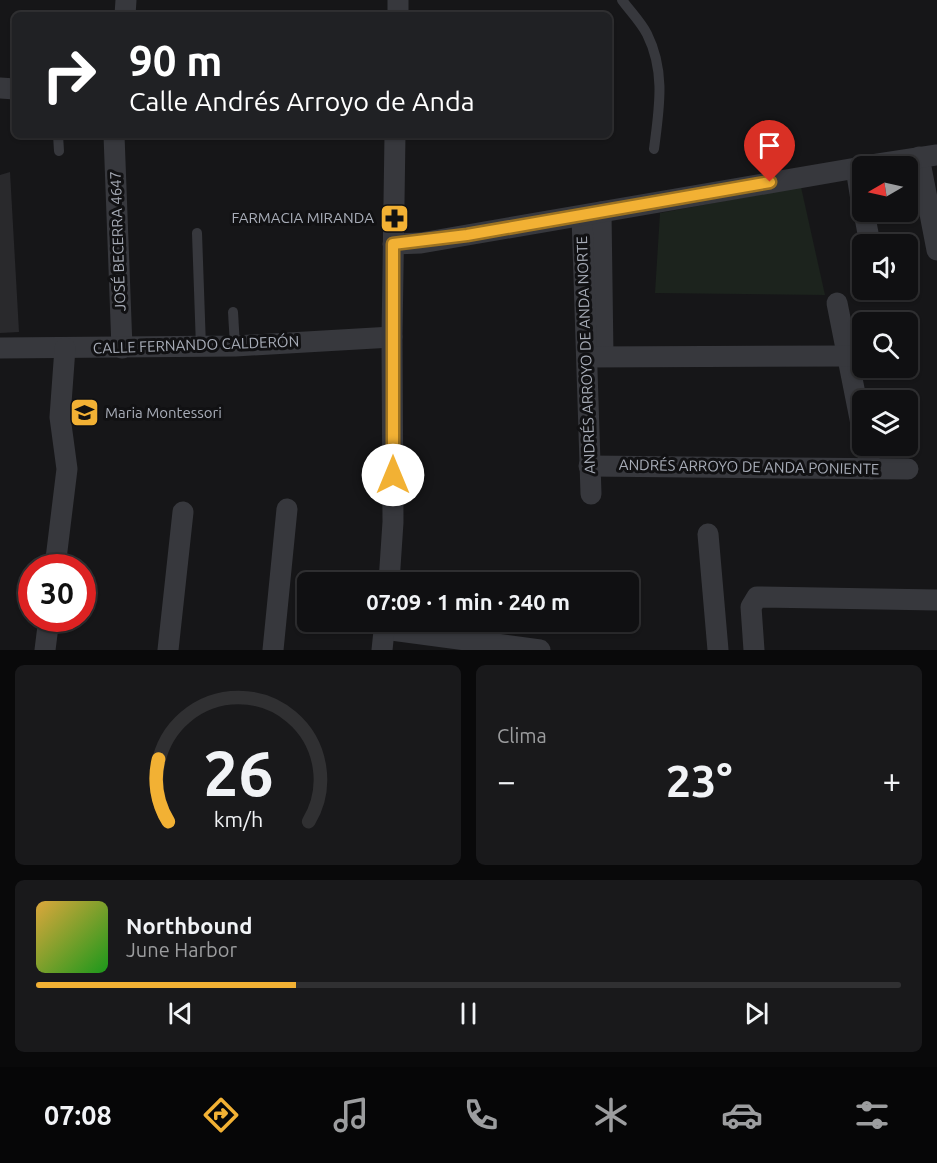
<!DOCTYPE html>
<html lang="es">
<head>
<meta charset="utf-8">
<style>
	body { margin:0; font-family:Ubuntu,sans-serif; background:#19191b; color:#f1f3f6; height:100vh; display:flex; flex-direction:column; font-size:22px; white-space:nowrap }
	* { box-sizing:border-box; margin:0 }
	p { font-size:20px; color:#9c9d9f }
	.icon { flex:none; width:33px; height:33px; fill:none; stroke:currentColor; stroke-width:2; stroke-linecap:round; stroke-linejoin:round }
	.map { position:relative; height:650px; overflow:hidden }
	.drawer { display:flex; flex-direction:column; gap:15px; padding:15px; background:#09090a; flex:1 }
	.drawer>* { flex:none }
	.hud { position:absolute; left:12px; top:12px; width:600px; height:126px; border-radius:9px; box-shadow:0 2px 4px #0004,0 0 0 2px #303032; background:#202124; color:#fff; overflow:hidden }
	.needle { width:39px; rotate:261deg }
	.buttons { position:absolute; left:852px; top:156px; display:grid; gap:12px }
	.buttons a { display:grid; place-items:center; width:66px; height:66px; border-radius:9px; background:#101012; box-shadow:0 2px 4px #0004,0 0 0 2px #303032; font-size:30px }
	.speed { position:absolute; left:18px; top:554px; display:flex; gap:12px; font-size:30px; font-weight:700; text-align:center }
	.speed>* { display:grid; place-content:center; width:78px; height:78px; border-radius:50%; background:#101012; box-shadow:0 2px 4px #0004,0 0 0 2px #303032; line-height:1 }
	.speed .limit { border:9px solid #d22; background:#fff; color:#111 }
	.pin { position:absolute; display:grid; place-items:center; width:51px; height:51px; color:#fff; margin:-62px -26px; border-radius:50% 50% 50% 0; rotate:-45deg; box-shadow:0 0 6px #0007 }
	.pin .icon { rotate:45deg }
	.me { position:absolute; width:66px; margin:-33px; rotate:0deg; stroke-linejoin:round; filter:drop-shadow(0 0 4px #0008) }
	.turn { display:flex; align-items:center; gap:21px; height:126px; padding:0 18px; font-size:27px }
	.turn .icon { width:78px; height:78px; stroke-width:2.5 }
	.turn b { display:block; font-size:42px; line-height:51px }
	.big { font-size:45px; font-weight:700; line-height:1.1 }
	.drawer .widget { flex:1; display:flex; flex-direction:column; justify-content:center; gap:9px; min-width:0; padding:0 21px; border-radius:9px; background:#19191b }
	.drawer .dial { align-items:center; gap:0 }
	.dial svg { height:156px; overflow:visible; fill:none; stroke:#303032; stroke-width:7; stroke-linecap:round; text-anchor:middle }
	.dial text { fill:#f1f3f6; stroke:none }
	.song { display:flex; align-items:center; gap:18px }
	.cover { width:72px; height:72px; border-radius:9px; background:linear-gradient(135deg,hsl(40 70% 55%),hsl(120 70% 35%)) }
	.played { height:6px; border-radius:3px; background:linear-gradient(90deg,#f2b134 30%,#303032 30%) }
	.keys { display:flex; justify-content:space-around; direction:ltr }
	.heat { display:flex; justify-content:space-between; align-items:center; font-size:33px; direction:ltr }
	.drawer .tiles { flex:1; display:grid; gap:15px; grid-template-columns:1fr 1fr }
	.widget:last-child { grid-column:span 2 }
	.trip { position:absolute; left:297px; top:572px; width:342px; height:60px; border-radius:9px; background:#101012; box-shadow:0 2px 4px #0004,0 0 0 2px #303032; font-weight:700; line-height:60px; text-align:center }
	.dock { display:flex; height:96px; justify-content:space-around; align-items:center; background:#060607; color:#9c9d9f }
	.dock .icon { width:42px; height:42px }
	.dock .current { color:#f2b134 }
	.dock b { font-size:27px; color:#f1f3f6 }
	.map>svg:first-child { display:block }
	.green { fill:#1c231d }
	.building { fill:#29292c }
	.lines { fill:none; stroke-linecap:round; stroke-linejoin:round }
	.service { stroke:#37383d; stroke-width:10 }
	.minor { stroke:#37383d; stroke-width:21 }
	.route-casing { stroke:#9d7322; stroke-width:15 }
	.route { stroke:#f2b134; stroke-width:10 }
	.labels { text-anchor:middle; stroke-width:6; stroke-linejoin:round; paint-order:stroke }
	.poi-label { font-size:15px; fill:#a8adb8; stroke:#111113; text-anchor:end }
	.street-label { font-size:15px; fill:#a8adb8; stroke:#111113 }
</style>
</head>
<body>
<div class="map">
<svg width="937" height="650" viewBox="0 0 937 650">
	<rect width="100%" height="100%" fill="#161618"/>
	<path class="green" d="M801 187 825 295 655 293 660 213Z"/>
	<path class="building" d="M10 172 19 332 0 333V175Z"/>
	<g class="lines">
		<g class="service">
			<path d="M622 0C630 11 641 22 647 34 666 72 659 109 654 149"/>
			<path d="M58 135 59 151"/>
			<path d="M197 233 201 347"/>
			<path d="M233 312 235 346"/>
		</g>
		<g class="minor">
			<path d="M125 15 126 0"/>
			<path d="M398 15V0"/>
			<path d="M0 88 15 89"/>
			<path d="M114 135 122 348"/>
			<path d="M919 157 937 250"/>
			<path d="M865 166 937 155"/>
			<path d="M856 168 862 206"/>
			<path d="M601 212 603 356"/>
			<path d="M864 212 870 244"/>
			<path d="M582 216 591 494"/>
			<path d="M393 244 421 243 862 167"/>
			<path d="M837 303 862 429"/>
			<path d="M0 348 235 346 392 337"/>
			<path d="M587 357 848 356"/>
			<path d="M866 446 871 469"/>
			<path d="M589 466 908 469"/>
			<path d="M708 534 718 650"/>
			<path d="M55 567 67 469 60 417 65 348"/>
			<path d="M389 582 393 522 392 337 395 135"/>
			<path d="M384 629 540 650"/>
			<path d="M45 650 49 618"/>
			<path d="M168 650 183 512"/>
			<path d="M273 650 287 509"/>
			<path d="M382 650 385 621"/>
			<path d="M754 650 751 607 757 597 937 600"/>
		</g>
	</g>
	<g class="lines">
		<defs>
			<path id="route" d="M393 475V244L467 235 770 182"/>
		</defs>
		<use href="#route" class="route-casing"/>
		<use href="#route" class="route"/>
	</g>
	<defs>
		<symbol id="pharmacy-square" viewBox="-11 -11 22 22"><rect x="-9" y="-9" width="18" height="18" rx="4" fill="#f2b134" stroke="#111113"/><path d="M-2-6h4v4h4v4h-4v4h-4v-4h-4v-4h4Z" fill="#111"/></symbol>
		<symbol id="school-square" viewBox="-11 -11 22 22"><rect x="-9" y="-9" width="18" height="18" rx="4" fill="#f2b134" stroke="#111113"/><path d="M0-5L7-2L0 1L-7-2ZM-4 1L0 2.5L4 1V4Q0 6-4 4Z" fill="#111"/></symbol>
	</defs>
	<g fill-rule="evenodd">
		<use href="#pharmacy-square" x="378" y="202" width="33" height="33"/>
		<use href="#school-square" x="68" y="396" width="33" height="33"/>
	</g>
	<g class="labels">
		<g class="poi-label">
			<text x="374" y="223">FARMACIA MIRANDA</text>
			<text x="105" y="418" text-anchor="start">Maria Montessori</text>
		</g>
		<g class="street-label">
			<text transform="translate(118 241) rotate(-92)" y="5">JOSÉ BECERRA 4647</text>
			<text transform="translate(196 345) rotate(-2)" y="5">CALLE FERNANDO CALDERÓN</text>
			<text transform="translate(586 355) rotate(-92)" y="5">ANDRÉS ARROYO DE ANDA NORTE</text>
			<text transform="translate(749 467) rotate(1)" y="5">ANDRÉS ARROYO DE ANDA PONIENTE</text>
		</g>
	</g>
</svg>
<div class="buttons">
<a><svg class="needle" viewBox="-14 -14 28 28"><path d="M0-13l5 13h-10z" fill="#e53935"/><path d="M0 13l5-13h-10z" fill="#9c9d9f"/></svg></a>
<a><svg class="icon" aria-label="sound" viewBox="0 0 24 24"><path d="M4 9h4l5-4v14l-5-4H4zM17 9q2 3 0 6"/></svg></a>
<a><svg class="icon" aria-label="search" viewBox="0 0 24 24"><circle cx="10" cy="10" r="6"/><path d="M15 15l6 6"/></svg></a>
<a><svg class="icon" aria-label="layers" viewBox="0 0 24 24"><path d="M12 4l9 5-9 5-9-5zM3 14l9 5 9-5"/></svg></a>
</div>
<div class="speed"><div class="limit">30</div></div>
<div class="pin" style="left:770px;top:182px;background:#d93025"><svg class="icon" aria-label="arrive" viewBox="0 0 24 24"><path d="M6 21V4h12l-3 4 3 4H6"/></svg></div>
<svg class="me" style="left:393px;top:475px" viewBox="-20 -20 40 40"><circle r="19" fill="#fff"/><path d="M0-13L10 11 0 6-10 11z" fill="#f2b134"/></svg>
<div class="trip">07:09 · 1 min · 240 m</div>
<div class="hud">
<div class="turn"><svg class="icon" aria-label="right" viewBox="0 0 24 24"><path d="M7 20v-9h11M14 6l5 5-5 5"/></svg><div><b>90 m</b>Calle Andrés Arroyo de Anda</div></div>
</div>
</div>
<section class="drawer">
<div class="tiles">
<div class="widget dial"><svg viewBox="0 0 100 80">
<path d="M14 69A42 42 0 1 1 86 69"/>
<path d="M14 69A42 42 0 0 1 9 37" stroke="#f2b134"/>
<text x="50" y="56" font-size="32" font-weight="700">26</text>
<text x="50" y="72" font-size="11">km/h</text>
</svg></div>
<div class="widget"><p>Clima</p>
<div class="heat"><a>−</a><b class="big">23°</b><a>+</a></div>
</div>
<div class="widget">
<div class="song"><i class="cover"></i><div><b>Northbound</b><p>June Harbor</p></div></div>
<div class="played"></div>
<div class="keys"><svg class="icon" aria-label="previous" viewBox="0 0 24 24"><path d="M18 5L8 12l10 7zM5 5v14"/></svg><svg class="icon" aria-label="pause" viewBox="0 0 24 24"><path d="M8 5v14M16 5v14"/></svg><svg class="icon" aria-label="next" viewBox="0 0 24 24"><path d="M6 5l10 7-10 7zM19 5v14"/></svg></div>
</div>
</div>
</section>
<nav class="dock">
<b>07:08</b>
<svg class="icon current" aria-label="directions" viewBox="0 0 24 24"><path d="M12 3l9 9-9 9-9-9zM9 14v-3h6M13 9l2 2-2 2"/></svg>
<svg class="icon" aria-label="music" viewBox="0 0 24 24"><path d="M9 18V5l10-2v13"/><circle cx="6" cy="18" r="3"/><circle cx="16" cy="16" r="3"/></svg>
<svg class="icon" aria-label="phone" viewBox="0 0 24 24"><path d="M5 4h4l2 5-3 2q2 4 5 5l2-3 5 2v4C11 20 4 13 5 4z"/></svg>
<svg class="icon" aria-label="climate" viewBox="0 0 24 24"><path d="M12 3v18M4 7l16 10M4 17L20 7"/></svg>
<svg class="icon" aria-label="car" viewBox="0 0 24 24"><path d="M5 17H2v-5l4-1 3-4h7l3 4 3 1v5h-3M9 17h6M6 11h13"/><circle cx="7" cy="17" r="2"/><circle cx="17" cy="17" r="2"/></svg>
<svg class="icon" aria-label="filters" viewBox="0 0 24 24"><path d="M4 7h16M4 17h16"/><circle cx="9" cy="7" r="2"/><circle cx="15" cy="17" r="2"/></svg>
</nav>
</body>
</html>
